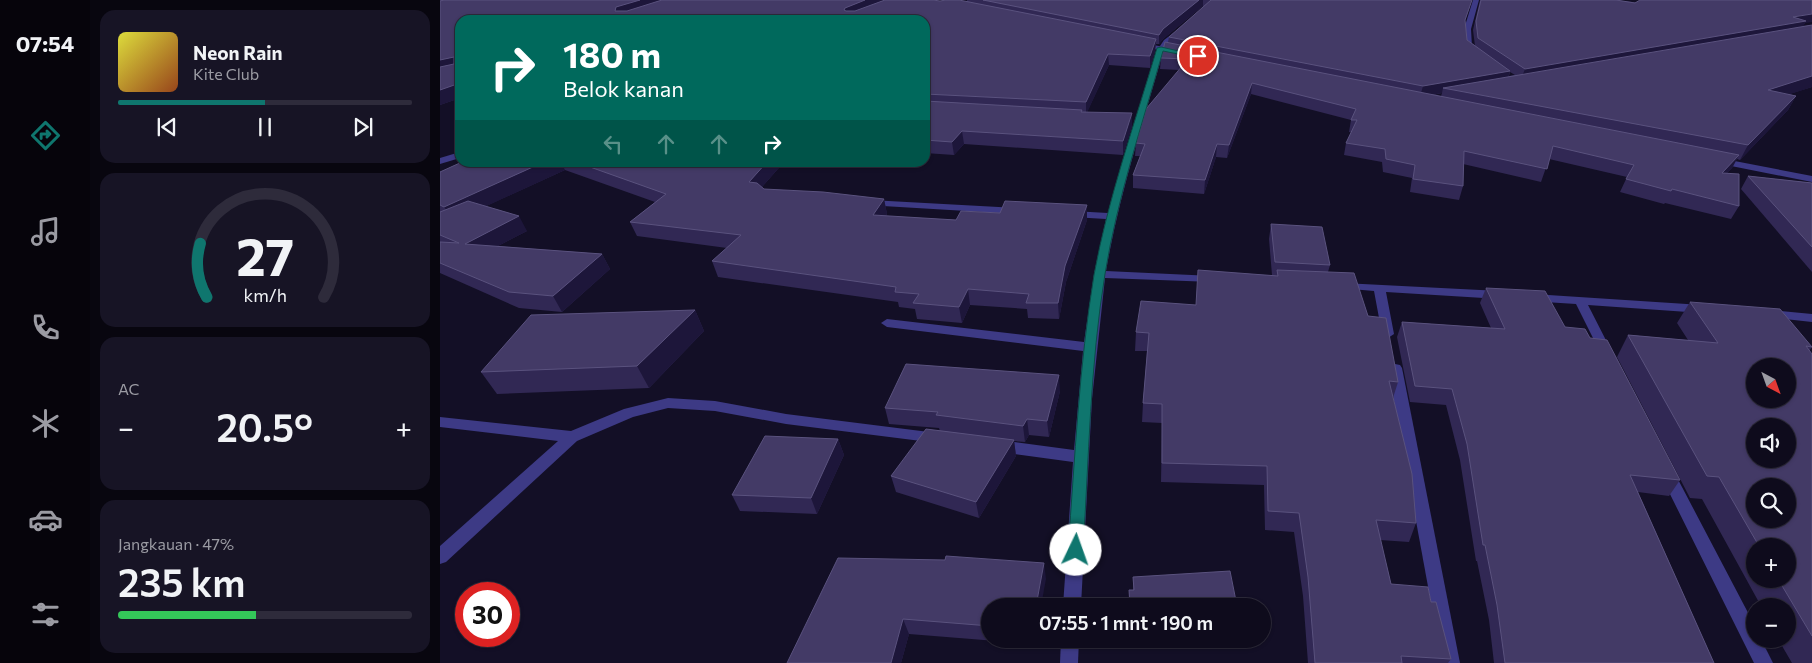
<!DOCTYPE html>
<html lang="id">
<head>
<meta charset="utf-8">
<style>
	body { margin:0; font-family:Commissioner,sans-serif; background:#171425; color:#f1f3f6; height:100vh; display:flex; flex-direction:column; font-size:19px; white-space:nowrap }
	* { box-sizing:border-box; margin:0 }
	p { font-size:16px; color:#9b9ba3 }
	.icon { flex:none; width:28px; height:28px; fill:none; stroke:currentColor; stroke-width:2; stroke-linecap:round; stroke-linejoin:round }
	.map { position:relative; flex:1; overflow:hidden }
	.sheet { display:flex; flex-direction:column; gap:10px; padding:10px; background:#08060f; width:350px }
	.sheet>* { flex:none }
	.banner { position:absolute; left:15px; top:15px; width:475px; height:152px; border-radius:15px; box-shadow:0 1px 4px #0004,0 0 0 1px #2e2b3b; background:#00695c; color:#fff; overflow:hidden }
	.needle { width:32px; rotate:139deg }
	.buttons { position:absolute; left:1306px; top:358px; display:grid; gap:10px }
	.buttons a { display:grid; place-items:center; width:50px; height:50px; border-radius:50%; background:#0e0b1c; box-shadow:0 1px 4px #0004,0 0 0 1px #2e2b3b; font-size:25px }
	.speed { position:absolute; left:15px; top:582px; display:flex; gap:10px; font-size:25px; font-weight:700; text-align:center }
	.speed>* { display:grid; place-content:center; width:65px; height:65px; border-radius:50%; background:#0e0b1c; box-shadow:0 1px 4px #0004,0 0 0 1px #2e2b3b; line-height:1 }
	.speed .limit { border:8px solid #d22; background:#fff; color:#111 }
	.pin { position:absolute; display:grid; place-items:center; width:42px; height:42px; color:#fff; margin:-21px; border:2px solid #fff; border-radius:50%; box-shadow:0 1px 5px #0007 }
	.me { position:absolute; width:55px; margin:-28px; rotate:3deg; stroke-linejoin:round; filter:drop-shadow(0 0 4px #0008) }
	.turn { display:flex; align-items:center; gap:18px; height:105px; padding:0 25px; font-size:22px }
	.turn .icon { width:65px; height:65px; stroke-width:2.5 }
	.turn b { display:block; font-size:35px; line-height:42px }
	.lanes { display:flex; align-items:center; height:48px; padding:0 25px; background:#0003; justify-content:center; gap:25px; direction:ltr }
	.lanes .off { opacity:.35 }
	.big { font-size:38px; font-weight:600; line-height:1.1 }
	.sheet .tile { flex:1; display:flex; flex-direction:column; justify-content:center; gap:8px; min-width:0; padding:0 18px; border-radius:15px; background:#171425 }
	.sheet .dial { align-items:center; gap:0 }
	.dial svg { height:130px; overflow:visible; fill:none; stroke:#2e2b3b; stroke-width:7; stroke-linecap:round; text-anchor:middle }
	.dial text { fill:#f1f3f6; stroke:none }
	.song { display:flex; align-items:center; gap:15px }
	.cover { width:60px; height:60px; border-radius:8px; background:linear-gradient(135deg,hsl(60 70% 55%),hsl(20 70% 35%)) }
	.played { height:5px; border-radius:2px; background:linear-gradient(90deg,#0f766e 50%,#2e2b3b 50%) }
	.keys { display:flex; justify-content:space-around; direction:ltr }
	.heat { display:flex; justify-content:space-between; align-items:center; font-size:28px; direction:ltr }
	.charge { height:8px; border-radius:4px; background:linear-gradient(90deg,#34c759 47%,#2e2b3b 0) }
	.trip { position:absolute; left:541px; top:598px; width:290px; height:50px; border-radius:25px; background:#0e0b1c; box-shadow:0 1px 4px #0004,0 0 0 1px #2e2b3b; font-weight:600; line-height:50px; text-align:center }
	main { display:flex; flex:1; min-height:0 }
	.tab-bar { display:flex; flex-direction:column; width:90px; justify-content:space-around; align-items:center; background:#06040b; color:#9b9ba3 }
	.tab-bar .icon { width:35px; height:35px }
	.tab-bar .current { color:#0f766e }
	.tab-bar b { font-size:22px; color:#f1f3f6 }
	.map>svg:first-child { display:block }
	.lines { fill:none; stroke-linecap:round; stroke-linejoin:round }
	.minor { fill:#3d3a85; fill-rule:evenodd }
	.tertiary { fill:#3d3a85; fill-rule:evenodd }
	.wall { fill:#312854; fill-rule:evenodd }
	.shaded-wall { fill:#1d163a }
	.building { fill:#433a66; stroke:#5a527e; fill-rule:evenodd }
	.route { fill:#0f766e; stroke:#0a4d48 }
</style>
</head>
<body>
<main>
<nav class="tab-bar">
<b>07:54</b>
<svg class="icon current" aria-label="directions" viewBox="0 0 24 24"><path d="M12 3l9 9-9 9-9-9zM9 14v-3h6M13 9l2 2-2 2"/></svg>
<svg class="icon" aria-label="music" viewBox="0 0 24 24"><path d="M9 18V5l10-2v13"/><circle cx="6" cy="18" r="3"/><circle cx="16" cy="16" r="3"/></svg>
<svg class="icon" aria-label="phone" viewBox="0 0 24 24"><path d="M5 4h4l2 5-3 2q2 4 5 5l2-3 5 2v4C11 20 4 13 5 4z"/></svg>
<svg class="icon" aria-label="climate" viewBox="0 0 24 24"><path d="M12 3v18M4 7l16 10M4 17L20 7"/></svg>
<svg class="icon" aria-label="car" viewBox="0 0 24 24"><path d="M5 17H2v-5l4-1 3-4h7l3 4 3 1v5h-3M9 17h6M6 11h13"/><circle cx="7" cy="17" r="2"/><circle cx="17" cy="17" r="2"/></svg>
<svg class="icon" aria-label="filters" viewBox="0 0 24 24"><path d="M4 7h16M4 17h16"/><circle cx="9" cy="7" r="2"/><circle cx="15" cy="17" r="2"/></svg>
</nav>
<section class="sheet">
<div class="tile">
<div class="song"><i class="cover"></i><div><b>Neon Rain</b><p>Kite Club</p></div></div>
<div class="played"></div>
<div class="keys"><svg class="icon" aria-label="previous" viewBox="0 0 24 24"><path d="M18 5L8 12l10 7zM5 5v14"/></svg><svg class="icon" aria-label="pause" viewBox="0 0 24 24"><path d="M8 5v14M16 5v14"/></svg><svg class="icon" aria-label="next" viewBox="0 0 24 24"><path d="M6 5l10 7-10 7zM19 5v14"/></svg></div>
</div>
<div class="tile dial"><svg viewBox="0 0 100 80">
<path d="M14 69A42 42 0 1 1 86 69"/>
<path d="M14 69A42 42 0 0 1 10 36" stroke="#0f766e"/>
<text x="50" y="56" font-size="32" font-weight="700">27</text>
<text x="50" y="72" font-size="11">km/h</text>
</svg></div>
<div class="tile"><p>AC</p>
<div class="heat"><a>−</a><b class="big">20.5°</b><a>+</a></div>
</div>
<div class="tile"><p>Jangkauan · 47%</p><b class="big">235 km</b><div class="charge"></div></div>
</section>
<div class="map">
<svg width="1372" height="663" viewBox="0 0 1372 663">
	<rect width="100%" height="100%" fill="#130f26"/>
	<g class="lines">
		<g class="minor">
			<path d="M1033 0H1039L1031 29 1032 47 1029 49 1026 47 1024 29Z"/>
			<path d="M739 29 744 30 729 42 724 49C703 123 679 195 666 271L773 276 779 279 773 282 665 278 652 399 641 606H623L633 462 559 452 554 450 552 446 554 442 559 440 634 450 643 351 447 327 441 323 447 319 644 342 654 274 666 219 632 217 627 214 632 211 668 213 718 49 724 40Z"/>
			<path d="M20 152V158L0 164V158Z"/>
			<path d="M1279 158 1372 176V182L1276 163 1274 161Z"/>
			<path d="M430 200 577 208 582 211 577 214 426 205 425 203Z"/>
			<path d="M903 283 1060 291 1066 295 1060 299 946 292 954 334 948 338 942 334 934 291 899 288 897 286Z"/>
			<path d="M1093 294 1262 305 1268 309 1262 313 1148 305 1173 354 1167 358 1161 354 1136 304 1089 301 1087 298 1089 295Z"/>
			<path d="M1330 310 1372 314V322L1326 317 1324 314 1326 311Z"/>
			<path d="M955 364 960 365 962 368 1020 663H1002L948 368 950 365Z"/>
			<path d="M228 398 275 401 346 414 497 433 502 434 504 438 502 442 497 443 346 424 275 411 228 408 193 417 137 441 6 562 0 564V546L118 441 0 427V417L131 431 184 409Z"/>
			<path d="M1227 466 1232 468 1315 626V639H1321L1333 663H1314L1219 472 1222 468Z"/>
			<path d="M621 639H639L638 663H620Z"/>
		</g>
		<path class="tertiary" d="M699 42 743 51 744 53 740 55 697 45V43Z"/>
	</g>
	<g class="wall">
		<path d="M0 0 527 2V0H1032L1025 21 1027 40 1035 46 1033 30 1040 0H1176L1365 23 1363 26 1372 25V87L1349 94 1356 96 1348 110 1300 160 1297 159 1292 168 1287 173 1299 206 1291 219 1225 203 1224 204 1180 192 1187 177 1109 159 1101 182 1023 164V186L1019 200 970 192 972 178 943 172 942 162 904 155 906 143 911 132H909L911 120 811 94 787 158 776 157 764 194 693 188V175L700 156H695L696 143 739 70 720 69 721 58 728 42 729 37 765 6H763L723 39 719 44H716L715 51 710 68 669 65 647 112 692 126 683 155 524 144 514 155 485 153V20H20V98L0 105ZM1070 72 1075 75 1069 76ZM1002 93 1001 96 994 95Z"/>
		<path d="M22 162H344L322 187 324 189 444 199 447 214 446 216 516 220 560 213 647 205V220L626 282 619 319 588 318 587 309 530 305 522 323 477 319 475 309 459 307 458 302 278 277 272 261 287 248 197 236 190 222 215 202 125 170 46 206 87 231 58 246 162 254 170 269 122 312 79 308 0 273V172Z"/>
		<path d="M1308 176 1372 183V272L1301 189Z"/>
		<path d="M831 224 890 265 888 272 928 316 958 382 953 398 976 523 969 542 940 540 951 584 991 602 1011 659 1008 663H868L863 596 854 532 825 530 824 485 721 482 722 423 702 422 703 403 707 351H695L696 332 832 275 829 239Z"/>
		<path d="M1046 288 1125 327 1150 338 1240 480 1229 496 1198 492 1274 663H1054L1049 620 1037 561H1036L1020 460 1006 405 970 402 957 337 962 322 1051 328 1040 303Z"/>
		<path d="M1250 302 1372 347 1369 351 1372 354V663H1352L1338 639H1348V606H1321L1262 499 1250 498 1177 357 1188 335 1248 340 1237 323ZM1315 546H1348V579H1315Z"/>
		<path d="M255 310 264 331 209 388 57 394 41 372Z"/>
		<path d="M620 391 609 437 589 435 585 442 574 441 576 456 539 518 456 492 451 476 500 431 499 428 449 424 445 408Z"/>
		<path d="M398 439 404 455 377 514 300 511 292 495Z"/>
		<path d="M505 560 606 579 550 606V639H595L594 644 469 634 461 663H347Z"/>
		<path d="M693 577 797 606H689V590H693Z"/>
		<path d="M692 639H774L693 647Z"/>
	</g>
	<g class="shaded-wall">
		<path d="M200 0H237L180 18 175 11 176 7Z"/>
		<path d="M425 0H451L407 18 404 10 405 8Z"/>
		<path d="M759 0H763V6L723 39 719 44V35L723 29Z"/>
		<path d="M1372 14V22L1365 23 1361 30 1081 79 1085 69Z"/>
		<path d="M716 39 715 51 710 68V56Z"/>
		<path d="M668 54 669 65 646 115V102Z"/>
		<path d="M14 57 20 67 0 74V60Z"/>
		<path d="M1070 71 1067 82 1003 88 1002 93 980 97 983 86Z"/>
		<path d="M1372 76V87L1320 104 1328 90Z"/>
		<path d="M20 83V98L0 105V90Z"/>
		<path d="M812 83 811 94 787 158 789 145Z"/>
		<path d="M1356 96 1348 110 1300 160 1308 145Z"/>
		<path d="M692 113V126L683 155V141Z"/>
		<path d="M522 131 524 144 514 155 512 142Z"/>
		<path d="M777 144 776 157 764 194 765 180Z"/>
		<path d="M1299 155 1292 168 1275 186 1282 173Z"/>
		<path d="M104 162H121L125 170 14 221 4 207Z"/>
		<path d="M327 162H344L314 196 309 182Z"/>
		<path d="M444 199 447 214 436 230 433 215Z"/>
		<path d="M647 205V220L626 282 619 319 618 303 625 266Z"/>
		<path d="M79 216 87 231 35 258 25 244Z"/>
		<path d="M162 254 170 269 122 312 113 296Z"/>
		<path d="M528 289 530 305 522 323 519 307Z"/>
		<path d="M255 310 264 331 209 388 197 366Z"/>
		<path d="M619 375 620 391 609 437 607 421Z"/>
		<path d="M587 419 589 435 585 442 583 426Z"/>
		<path d="M398 439 404 455 377 514 371 498Z"/>
		<path d="M574 440 576 456 539 518 536 502Z"/>
		<path d="M604 563 606 579 601 606H596Z"/>
		<path d="M463 619 469 634 461 663H451Z"/>
	</g>
	<g class="building">
		<path d="M4 0H200L176 7 175 11H187L222 0H425L405 8 404 10 406 11H415L445 0H493L500 1 506 0H519L716 39 710 56 668 54 646 102 485 94V20H233V19L231 20H20V83L0 90V67L14 64V57L0 60V1Z"/>
		<path d="M543 0H759L723 29 719 35Z"/>
		<path d="M771 0H1032L1025 20 1027 40 1070 71 983 86 729 37Z"/>
		<path d="M1041 0H1176L1195 3 1200 0H1372V14L1353 17 1366 21 1085 69 1038 38 1036 21Z"/>
		<path d="M1372 25V76L1328 90 1356 96 1308 145 1003 88Z"/>
		<path d="M725 42 1299 155 1282 173 1299 174V206L1232 189 1231 191 1186 179 1194 165 1113 146 1107 169 1024 151 1023 186 973 179 975 165 946 159 945 149 906 143 917 120H911L916 109 812 83 789 145 777 144 765 180 693 175 705 144 696 143 706 109 748 59 721 58Z"/>
		<path d="M485 101 642 110 641 112 692 113 683 141 522 131 512 142 485 140Z"/>
		<path d="M22 162H104L4 207 0 205V172Z"/>
		<path d="M136 162H327L309 182 317 183 324 189 383 192 444 199 433 215 516 220 521 211 560 213 565 201 647 205 625 266 618 303H586L589 294 528 289 519 307 473 303 479 294 455 292 456 287 272 261 301 235 190 222 226 194Z"/>
		<path d="M1308 176 1372 183V247Z"/>
		<path d="M28 201 79 216 25 244 162 254 113 296 69 292 0 263V242L19 243 0 235V212Z"/>
		<path d="M831 224 882 227 890 265 835 262Z"/>
		<path d="M758 270 838 276 837 270 914 273 928 316 946 318 958 382 949 381 972 474 976 523 936 520 951 584 988 587 991 602H996L1011 659 961 656 962 663H875L868 577 859 513 828 511 827 466 722 463V404L703 403 709 333 696 332 701 301 756 305Z"/>
		<path d="M1046 288 1105 291 1125 327 1145 329 1150 338 1167 340 1240 480 1190 475 1274 663H1065L1057 605 1045 545H1043L1027 444 1012 389 975 386 962 322 1065 329Z"/>
		<path d="M1250 302 1340 309 1372 347 1366 346 1372 354V636L1338 579H1348V546H1319L1279 477 1267 476 1188 335 1278 343ZM1315 366H1348V399H1315ZM1315 426H1348V459H1315ZM1315 486H1348V519H1315Z"/>
		<path d="M255 310 197 366 41 372 91 315Z"/>
		<path d="M466 364 619 375 607 421 587 419 583 426 496 415 498 412 445 408Z"/>
		<path d="M486 429 574 440 536 502 451 476Z"/>
		<path d="M325 436 398 439 371 498 292 495Z"/>
		<path d="M506 556 604 563 596 606H550V626L463 619 451 663H347L398 558 505 560Z"/>
		<path d="M790 571 797 606H690L689 590H694L693 577Z"/>
	</g>
	<path class="route" d="M721 47 761 56 758 58 723 51C702 125 677 199 665 274 650 365 649 458 643 550L641 555 636 557 630 555 628 550C635 458 639 366 654 275 668 198 695 123 717 48Z"/>
</svg>
<div class="buttons">
<a><svg class="needle" viewBox="-14 -14 28 28"><path d="M0-13l5 13h-10z" fill="#e53935"/><path d="M0 13l5-13h-10z" fill="#9b9ba3"/></svg></a>
<a><svg class="icon" aria-label="sound" viewBox="0 0 24 24"><path d="M4 9h4l5-4v14l-5-4H4zM17 9q2 3 0 6"/></svg></a>
<a><svg class="icon" aria-label="search" viewBox="0 0 24 24"><circle cx="10" cy="10" r="6"/><path d="M15 15l6 6"/></svg></a>
<a>+</a>
<a>−</a>
</div>
<div class="speed"><div class="limit">30</div></div>
<div class="pin" style="left:758px;top:56px;background:#d93025"><svg class="icon" aria-label="arrive" viewBox="0 0 24 24"><path d="M6 21V4h12l-3 4 3 4H6"/></svg></div>
<svg class="me" style="left:636px;top:550px" viewBox="-20 -20 40 40"><circle r="19" fill="#fff"/><path d="M0-13L10 11 0 6-10 11z" fill="#0f766e"/></svg>
<div class="trip">07:55 · 1 mnt · 190 m</div>
<div class="banner">
<div class="turn"><svg class="icon" aria-label="right" viewBox="0 0 24 24"><path d="M7 20v-9h11M14 6l5 5-5 5"/></svg><div><b>180 m</b>Belok kanan</div></div>
<div class="lanes"><svg class="icon off" aria-label="left" viewBox="0 0 24 24"><path d="M17 20v-9H6M10 6l-5 5 5 5"/></svg><svg class="icon off" aria-label="ahead" viewBox="0 0 24 24"><path d="M12 20V5M6 11l6-6 6 6"/></svg><svg class="icon off" aria-label="ahead" viewBox="0 0 24 24"><path d="M12 20V5M6 11l6-6 6 6"/></svg><svg class="icon" aria-label="right" viewBox="0 0 24 24"><path d="M7 20v-9h11M14 6l5 5-5 5"/></svg></div>
</div>
</div>
</main>
</body>
</html>
